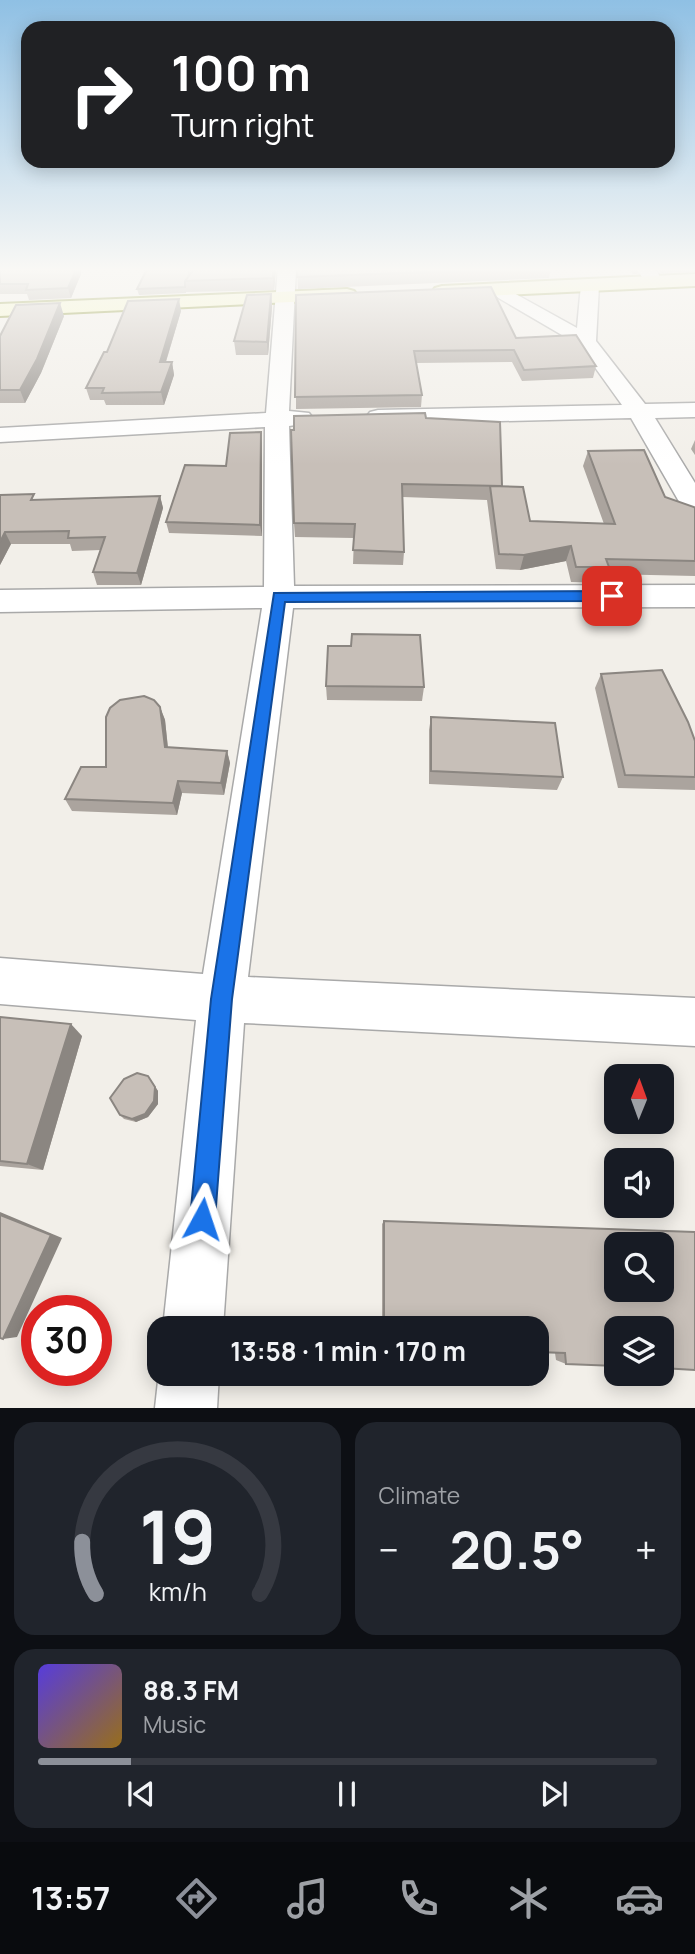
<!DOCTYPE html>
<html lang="en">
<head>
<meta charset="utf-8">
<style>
	body { margin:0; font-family:Manrope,sans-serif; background:#20242c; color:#f1f3f6; height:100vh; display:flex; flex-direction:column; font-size:26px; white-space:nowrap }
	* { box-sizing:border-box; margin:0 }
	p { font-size:23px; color:#9ea1a6 }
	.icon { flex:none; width:38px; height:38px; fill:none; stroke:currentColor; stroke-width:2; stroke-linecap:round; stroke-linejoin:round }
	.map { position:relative; height:1408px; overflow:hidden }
	.drawer { display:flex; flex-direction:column; gap:14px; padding:14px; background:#0d0f14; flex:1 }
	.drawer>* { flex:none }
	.banner { position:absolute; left:21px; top:21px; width:654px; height:147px; border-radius:21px; box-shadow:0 4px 18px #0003; background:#202124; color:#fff; overflow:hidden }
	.needle { width:46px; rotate:1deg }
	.fabs { position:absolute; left:604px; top:1064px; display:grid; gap:14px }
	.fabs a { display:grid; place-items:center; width:70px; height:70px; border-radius:14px; background:#171b24; box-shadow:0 4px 18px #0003; font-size:35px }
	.speed { position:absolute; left:21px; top:1295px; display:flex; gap:14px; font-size:35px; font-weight:700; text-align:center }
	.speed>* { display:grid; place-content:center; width:91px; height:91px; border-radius:50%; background:#171b24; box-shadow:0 4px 18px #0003; line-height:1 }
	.speed .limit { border:10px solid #d22; background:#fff; color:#111 }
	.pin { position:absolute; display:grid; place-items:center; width:60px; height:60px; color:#fff; margin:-30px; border-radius:14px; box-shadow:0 4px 10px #0006 }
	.me { position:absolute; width:77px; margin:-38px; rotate:5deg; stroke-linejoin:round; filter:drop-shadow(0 0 5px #0008) }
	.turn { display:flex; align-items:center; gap:24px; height:147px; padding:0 35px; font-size:32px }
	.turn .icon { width:91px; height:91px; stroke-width:2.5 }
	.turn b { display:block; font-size:49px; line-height:60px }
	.big { font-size:52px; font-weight:700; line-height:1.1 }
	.drawer .tile { flex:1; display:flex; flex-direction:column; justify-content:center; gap:10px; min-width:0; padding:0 24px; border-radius:21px; background:#20242c }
	.drawer .dial { align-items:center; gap:0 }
	.dial svg { height:182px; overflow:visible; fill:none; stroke:#363941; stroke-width:7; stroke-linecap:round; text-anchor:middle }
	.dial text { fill:#f1f3f6; stroke:none }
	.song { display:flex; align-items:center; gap:21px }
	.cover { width:84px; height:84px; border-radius:10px; background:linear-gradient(135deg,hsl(250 70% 55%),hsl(40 70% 35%)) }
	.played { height:7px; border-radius:4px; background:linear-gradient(90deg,#8c9099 15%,#363941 15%) }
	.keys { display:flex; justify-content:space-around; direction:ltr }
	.heat { display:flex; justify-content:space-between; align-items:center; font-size:38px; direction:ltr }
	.drawer .tiles { flex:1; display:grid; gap:14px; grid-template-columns:1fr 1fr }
	.tile:last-child { grid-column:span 2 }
	.trip { position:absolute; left:147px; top:1316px; width:402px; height:70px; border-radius:21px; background:#171b24; box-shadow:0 4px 18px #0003; font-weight:700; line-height:70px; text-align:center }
	.tabs { display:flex; height:112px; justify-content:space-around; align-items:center; background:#090b0e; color:#9ea1a6 }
	.tabs .icon { width:49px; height:49px }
	.tabs .on { color:#8c9099 }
	.tabs b { font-size:32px; color:#f1f3f6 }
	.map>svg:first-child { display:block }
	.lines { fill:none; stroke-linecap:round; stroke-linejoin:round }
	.street-casing { stroke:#a9a9a9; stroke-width:3 }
	.secondary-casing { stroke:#707d05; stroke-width:4 }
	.street { fill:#fff; fill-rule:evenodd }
	.secondary { fill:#f7fabf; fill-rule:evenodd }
	.wall { fill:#aba49e }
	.shaded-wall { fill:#8b8681 }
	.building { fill:#c7bfb8; stroke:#8b8681; stroke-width:2; fill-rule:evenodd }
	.route { fill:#1a73e8; stroke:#114b97; stroke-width:2 }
</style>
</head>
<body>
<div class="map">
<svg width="695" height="1408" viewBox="0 0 695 1408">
	<rect width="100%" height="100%" fill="#f2efe9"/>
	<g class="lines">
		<defs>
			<g id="street">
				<path d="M278 268H296L289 411 309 413 313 418 309 423 289 426 294 586 695 585V607L293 608 248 977 695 998V1046L244 1023 223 1328H163L196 1020 0 1004V958L203 974 262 608 0 612V590L264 587 265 427 0 442V428L266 413Z"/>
				<path d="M636 268H654L664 282 655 288 648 286Z"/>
				<path d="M590 279 599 285 596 341 645 404 695 403V417L655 418 695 483V513L685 511 681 505 631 418 378 424 370 422 366 417 370 412 378 410 622 405 579 345 485 290 494 284 501 286 577 328 581 285Z"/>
				<path d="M159 1372 219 1374 217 1408H155Z"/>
			</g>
			<g id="secondary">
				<path d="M695 274V286L442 298 435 296 432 292 435 288 442 286Z"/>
				<path d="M347 289 354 291 357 295 354 299 0 316V304Z"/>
			</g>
		</defs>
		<use href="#street" class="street-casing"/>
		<use href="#secondary" class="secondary-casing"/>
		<use href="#street" class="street"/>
		<use href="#secondary" class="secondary"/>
	</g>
	<g class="wall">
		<path d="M0 268H81L80 269 81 274 71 298 29 300 27 294H0Z"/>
		<path d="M276 268 274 290 186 292V293L139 295 137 289 190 270V274Z"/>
		<path d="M297 268H551L549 278 298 289Z"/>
		<path d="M628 268H639L637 274H633Z"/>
		<path d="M656 268H695V272L661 273Z"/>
		<path d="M271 294 272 307 268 355H236L234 341Z"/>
		<path d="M296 295 516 338 596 366 593 378 522 381 512 362 416 363 422 395 421 407 296 409Z"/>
		<path d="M181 311 166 362H172L174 375 164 405H106L104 400H90L86 388 107 352Z"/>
		<path d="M64 316 41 373 25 403H0V336Z"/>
		<path d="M426 418 502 486 530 521 604 524 583 466 588 451 665 497 695 508V576L606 574 603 583 571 582 566 561 520 570 496 569 487 500 403 497 404 552 403 565 353 564 354 538 295 537 294 523Z"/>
		<path d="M695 440V455L691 449Z"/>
		<path d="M262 443V536L169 533 166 522 226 466Z"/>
		<path d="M0 495 36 500 160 496 163 508 141 585H97L93 572 101 550 72 551 70 544H11L0 565Z"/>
		<path d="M351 646 424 687 422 701 327 700 326 686Z"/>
		<path d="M601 674 695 741V790L618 788 595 688Z"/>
		<path d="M160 707 165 720 168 747 227 751 230 763 224 795 182 793 177 815 72 811 65 799 106 767Z"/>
		<path d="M431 717 563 777 557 790 429 784V730Z"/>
		<path d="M0 1017 82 1036 43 1170 0 1166Z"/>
		<path d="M148 1076 158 1091V1104L148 1117 136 1122 124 1119 120 1115Z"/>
		<path d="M384 1221 695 1232 566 1364 556 1360 555 1353 537 1328H382V1224Z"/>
	</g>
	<g class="shaded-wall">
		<path d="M76 268H81L80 269 81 274 71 298 68 288Z"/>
		<path d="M274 268H276L274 290 273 278Z"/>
		<path d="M271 294 272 307 268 355 267 342Z"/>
		<path d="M179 299 181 311 162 374 160 362Z"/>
		<path d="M60 303 64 316 41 373 25 403 20 390Z"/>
		<path d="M172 362 174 375 164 405 161 392Z"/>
		<path d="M261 432 262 443V536L260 525Z"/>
		<path d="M160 496 163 508 141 585 137 573Z"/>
		<path d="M5 532 11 544 0 565V542Z"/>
		<path d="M571 546 566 561 520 570 524 555Z"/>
		<path d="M160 707 165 720 169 760 165 747Z"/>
		<path d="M227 751 230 763 224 795 221 783Z"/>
		<path d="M178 781 182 793 177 815 173 803Z"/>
		<path d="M71 1024 82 1036 43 1170 27 1164Z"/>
		<path d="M148 1076 158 1091V1104L148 1117 136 1122 132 1119Z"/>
		<path d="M0 1212 62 1238 17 1337 3 1339Z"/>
	</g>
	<g class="building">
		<path d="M0 268H77L68 288 26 290 28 284H0Z"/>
		<path d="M195 268H274L273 278 185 281Z"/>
		<path d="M297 268H533L297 277Z"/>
		<path d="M147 269 190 270 188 277 185 281V287L137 289Z"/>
		<path d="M491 287 516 338 576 335 596 366 524 370 514 350 414 351 422 395 295 397 296 295Z"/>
		<path d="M271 294 267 342 234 341 247 295Z"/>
		<path d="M179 299 160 362H172L161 392 102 393 104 388H86L104 352H107L128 301Z"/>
		<path d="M60 303 37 359 20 390H0V336L16 305Z"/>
		<path d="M425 413 426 418 500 422 502 486 402 484 404 552 353 550 355 524 294 523 291 430H294V416Z"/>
		<path d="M261 432 260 525 166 522 185 465 226 466 230 433Z"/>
		<path d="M644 450 665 497 694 507 695 508V561L606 559 609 567H576L571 546 524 555 499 554 490 486 523 487 530 521 615 524 588 451Z"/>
		<path d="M34 494 31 500 160 496 137 573 93 572 105 537 68 538 69 531 5 532 0 542V495Z"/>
		<path d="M352 634 420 635 424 687 326 686 328 646H351Z"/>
		<path d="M662 670 688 722 695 741V777L625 775 601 674Z"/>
		<path d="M144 696 154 700 160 707 165 747 227 751 221 783 178 781 173 803 65 799 81 767H106V717L110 708 120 700Z"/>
		<path d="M431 717 555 723 563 777 431 771Z"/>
		<path d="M0 1017 71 1024 27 1164 0 1161Z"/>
		<path d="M137 1073 148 1076 155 1087 154 1101 145 1114 132 1119 120 1115 110 1098 124 1079Z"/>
		<path d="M0 1215 51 1235 3 1339 0 1338Z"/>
		<path d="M384 1221 695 1232V1370L662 1368V1328H616V1366L566 1364 565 1353 537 1352V1328H384ZM616 1244H662V1290H616Z"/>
	</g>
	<linearGradient id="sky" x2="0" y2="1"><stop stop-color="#8fc0e4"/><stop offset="0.58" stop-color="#f9f8f5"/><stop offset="1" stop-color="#f9f8f5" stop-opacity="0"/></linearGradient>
	<rect width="695" height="465" fill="url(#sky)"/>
	<path class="route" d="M612 591 619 596 612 601 285 602 232 999 215 1219 211 1227 202 1231 194 1227 190 1219 211 999 274 593Z"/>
</svg>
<div class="fabs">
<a><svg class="needle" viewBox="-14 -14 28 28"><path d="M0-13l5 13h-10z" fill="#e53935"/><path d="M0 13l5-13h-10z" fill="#9ea1a6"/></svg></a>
<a><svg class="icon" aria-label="sound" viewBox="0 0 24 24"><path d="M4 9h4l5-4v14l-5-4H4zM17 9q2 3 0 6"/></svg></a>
<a><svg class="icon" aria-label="search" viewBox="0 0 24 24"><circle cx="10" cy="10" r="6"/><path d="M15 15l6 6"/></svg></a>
<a><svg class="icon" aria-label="layers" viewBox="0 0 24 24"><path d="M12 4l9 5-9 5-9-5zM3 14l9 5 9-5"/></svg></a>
</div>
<div class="speed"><div class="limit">30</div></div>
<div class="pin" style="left:612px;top:596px;background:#d93025"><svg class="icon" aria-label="arrive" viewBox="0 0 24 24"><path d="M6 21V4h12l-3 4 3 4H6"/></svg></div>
<svg class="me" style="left:202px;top:1219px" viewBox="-20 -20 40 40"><path d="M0-17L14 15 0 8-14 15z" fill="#1a73e8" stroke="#fff" stroke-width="4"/></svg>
<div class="trip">13:58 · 1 min · 170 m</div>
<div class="banner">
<div class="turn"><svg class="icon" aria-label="right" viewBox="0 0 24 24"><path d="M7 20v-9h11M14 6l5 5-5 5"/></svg><div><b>100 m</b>Turn right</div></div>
</div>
</div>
<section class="drawer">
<div class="tiles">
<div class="tile dial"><svg viewBox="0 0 100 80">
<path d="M14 69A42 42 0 1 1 86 69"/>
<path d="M14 69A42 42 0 0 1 8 46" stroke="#8c9099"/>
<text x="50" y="56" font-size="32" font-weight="700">19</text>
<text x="50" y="72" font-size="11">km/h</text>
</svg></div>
<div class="tile"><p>Climate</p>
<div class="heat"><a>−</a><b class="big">20.5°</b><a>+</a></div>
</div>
<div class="tile">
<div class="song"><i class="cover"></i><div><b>88.3 FM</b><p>Music</p></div></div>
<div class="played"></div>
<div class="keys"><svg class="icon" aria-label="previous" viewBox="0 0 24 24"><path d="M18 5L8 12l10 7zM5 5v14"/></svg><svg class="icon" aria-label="pause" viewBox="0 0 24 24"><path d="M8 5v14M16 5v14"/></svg><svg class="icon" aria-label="next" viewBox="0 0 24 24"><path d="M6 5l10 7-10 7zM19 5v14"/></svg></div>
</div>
</div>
</section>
<nav class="tabs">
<b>13:57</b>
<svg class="icon on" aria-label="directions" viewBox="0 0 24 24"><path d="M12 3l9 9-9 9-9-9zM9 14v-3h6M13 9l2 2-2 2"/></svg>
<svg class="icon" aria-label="music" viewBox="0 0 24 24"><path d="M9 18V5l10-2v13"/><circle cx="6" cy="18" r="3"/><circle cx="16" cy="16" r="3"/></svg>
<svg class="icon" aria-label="phone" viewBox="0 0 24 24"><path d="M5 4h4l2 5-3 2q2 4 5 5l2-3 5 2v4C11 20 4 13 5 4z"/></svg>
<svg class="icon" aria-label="climate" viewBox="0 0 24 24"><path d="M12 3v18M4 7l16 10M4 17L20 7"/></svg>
<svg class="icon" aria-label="car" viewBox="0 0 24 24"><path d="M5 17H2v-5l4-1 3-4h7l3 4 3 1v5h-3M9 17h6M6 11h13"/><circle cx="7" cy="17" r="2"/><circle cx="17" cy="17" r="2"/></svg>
</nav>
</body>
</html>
